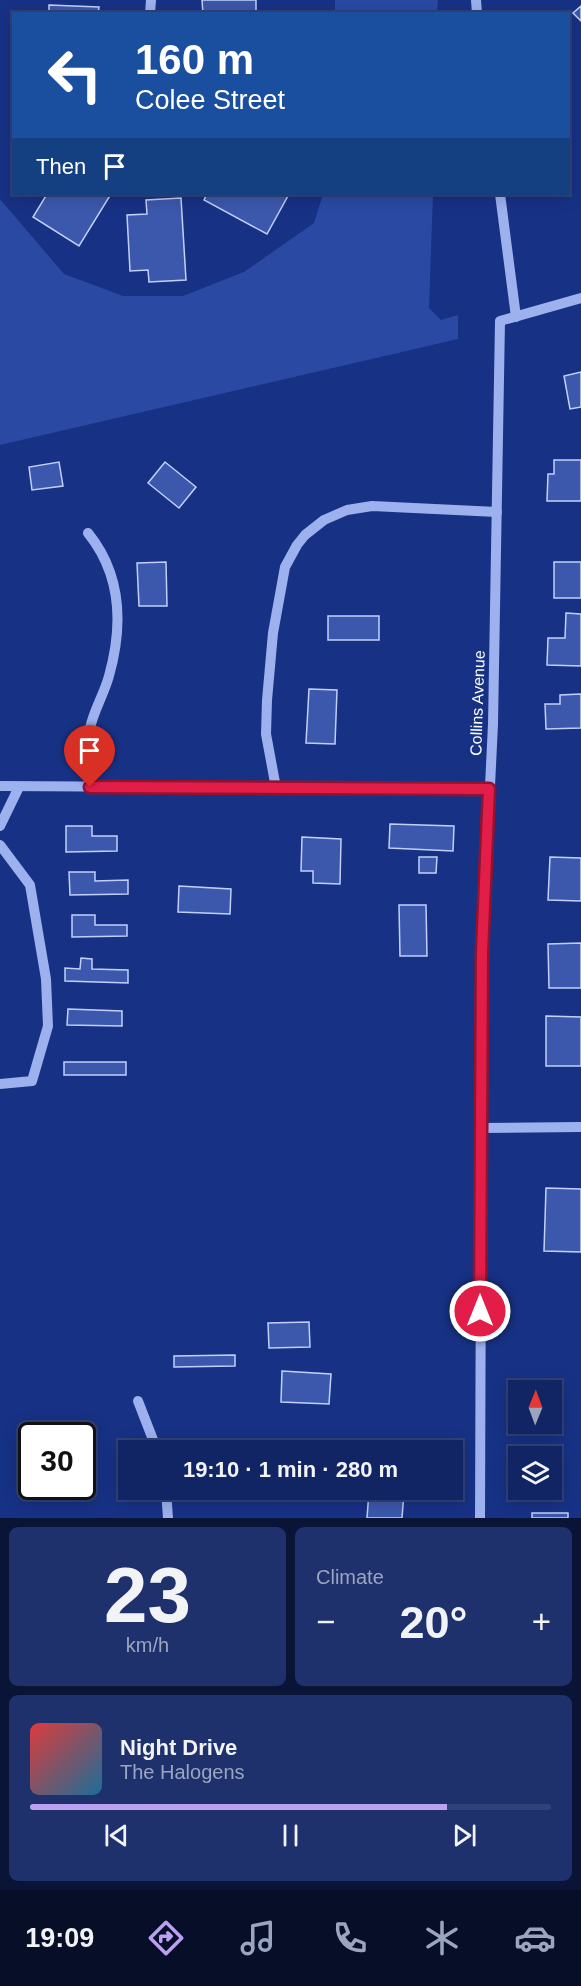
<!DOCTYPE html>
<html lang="en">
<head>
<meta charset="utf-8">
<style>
	body { margin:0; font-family:Helvetica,sans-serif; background:#1e316d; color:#f1f3f6; height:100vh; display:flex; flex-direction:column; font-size:22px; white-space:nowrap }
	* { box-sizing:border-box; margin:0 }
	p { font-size:20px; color:#9ca5bf }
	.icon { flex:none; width:33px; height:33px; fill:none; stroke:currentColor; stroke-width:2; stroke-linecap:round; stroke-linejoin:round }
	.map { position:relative; height:1518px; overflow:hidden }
	.sheet { display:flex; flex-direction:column; gap:9px; padding:9px; background:#091437; flex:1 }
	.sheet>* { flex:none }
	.hud { position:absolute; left:12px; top:12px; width:558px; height:183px; border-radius:0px; box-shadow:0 3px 15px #0003,0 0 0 2px #304278; background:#1a4fa0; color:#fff; overflow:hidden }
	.needle { width:39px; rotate:1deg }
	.buttons { position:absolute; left:508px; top:1380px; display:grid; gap:12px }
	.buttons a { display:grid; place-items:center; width:54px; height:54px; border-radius:0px; background:#112564; box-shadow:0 3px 15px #0003,0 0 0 2px #304278; font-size:30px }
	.speed { position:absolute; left:18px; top:1422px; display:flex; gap:12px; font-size:30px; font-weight:700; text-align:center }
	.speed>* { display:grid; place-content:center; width:78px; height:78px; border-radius:50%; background:#112564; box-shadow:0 3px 15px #0003,0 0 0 2px #304278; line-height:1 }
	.speed .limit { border:3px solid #111; border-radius:9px; background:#fff; color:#111 }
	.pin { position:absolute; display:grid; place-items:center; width:51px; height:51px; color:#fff; margin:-62px -26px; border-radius:50% 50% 50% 0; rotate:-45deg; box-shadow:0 0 6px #0007 }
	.pin .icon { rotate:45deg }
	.me { position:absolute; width:66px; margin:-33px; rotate:0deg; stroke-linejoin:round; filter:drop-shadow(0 0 4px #0008) }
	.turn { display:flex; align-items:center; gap:21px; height:126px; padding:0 24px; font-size:27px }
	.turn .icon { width:78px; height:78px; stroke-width:2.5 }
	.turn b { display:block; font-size:42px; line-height:51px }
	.then { display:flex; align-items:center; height:57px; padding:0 24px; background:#0003; gap:12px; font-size:22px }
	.big { font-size:45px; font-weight:600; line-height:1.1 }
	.sheet .widget { flex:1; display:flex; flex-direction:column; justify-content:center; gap:9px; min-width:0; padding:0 21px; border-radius:9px; background:#1e316d }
	.sheet .dial { align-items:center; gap:0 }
	.dial b { font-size:78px; line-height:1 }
	.song { display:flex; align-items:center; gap:18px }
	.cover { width:72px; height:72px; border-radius:9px; background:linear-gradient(135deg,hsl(0 70% 55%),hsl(200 70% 35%)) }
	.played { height:6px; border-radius:3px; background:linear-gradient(90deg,#bca0f2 80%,#304278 80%) }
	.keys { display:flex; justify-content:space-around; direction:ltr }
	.heat { display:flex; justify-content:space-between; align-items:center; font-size:33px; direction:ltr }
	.sheet .tiles { flex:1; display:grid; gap:9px; grid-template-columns:1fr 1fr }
	.widget:last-child { grid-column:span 2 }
	.trip { position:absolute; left:118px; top:1440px; width:345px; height:60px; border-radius:0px; background:#112564; box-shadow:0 3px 15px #0003,0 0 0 2px #304278; font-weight:600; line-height:60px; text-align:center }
	.menu { display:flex; height:96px; justify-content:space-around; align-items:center; background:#070f28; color:#9ca5bf }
	.menu .icon { width:42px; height:42px }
	.menu .active { color:#bca0f2 }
	.menu b { font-size:27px; color:#f1f3f6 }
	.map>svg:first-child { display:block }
	.green { fill:#2a49a3 }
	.building { fill:#3c58ac; stroke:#c2d0f9; stroke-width:1.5 }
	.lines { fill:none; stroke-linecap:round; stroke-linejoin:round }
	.minor { stroke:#9cb1ed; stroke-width:10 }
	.route-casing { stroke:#92132f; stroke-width:15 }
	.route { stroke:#e11d48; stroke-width:10 }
	.labels { text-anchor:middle; stroke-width:5; stroke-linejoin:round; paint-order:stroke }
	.street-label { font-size:16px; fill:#fff; stroke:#173185 }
</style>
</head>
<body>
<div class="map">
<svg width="581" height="1518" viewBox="0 0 581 1518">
	<rect width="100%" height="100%" fill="#173185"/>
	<g class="green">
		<path d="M335 0H438L437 13H335Z"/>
		<path d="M323 194H433L429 308 441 320 458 315V339L0 445V199L64 274 123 296H183L244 272 314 223Z"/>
	</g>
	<g class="building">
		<path d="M202 0H256V14H203Z"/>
		<path d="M49 5 99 7 98 14H49Z"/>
		<path d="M581 6V21L573 13Z"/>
		<path d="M13 86H14V122H12Z"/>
		<path d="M47 194H111L79 246 33 217Z"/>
		<path d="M207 194H289L267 234 204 200Z"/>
		<path d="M181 198 186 280 149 282 148 270 130 271 127 215 147 214 146 200Z"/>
		<path d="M581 372V407L570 409 564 376Z"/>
		<path d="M554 460H581V501H547L548 474H554Z"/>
		<path d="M59 462 63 486 32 490 29 467Z"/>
		<path d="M165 462 196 487 179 508 148 483Z"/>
		<path d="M166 562 167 606H139L137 563Z"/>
		<rect x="554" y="562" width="27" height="36"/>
		<path d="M566 613 581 614V666L547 665 548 638H565Z"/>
		<rect x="328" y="616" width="51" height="24"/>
		<path d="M309 689 337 690 335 744 306 743Z"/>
		<path d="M581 694V728L546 729 545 704H560V695Z"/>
		<path d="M390 824 454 826 453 851 389 848Z"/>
		<path d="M66 826H92V836H117V851L66 852Z"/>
		<path d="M302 837 341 839 340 884 313 883V871H301Z"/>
		<path d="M419 857H437L436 873H419Z"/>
		<path d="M550 857 581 858V901L548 900Z"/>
		<path d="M69 872H95V881L128 880V894L70 895Z"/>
		<path d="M179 886 231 889 230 914 178 912Z"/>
		<path d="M399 905H426L427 956H400Z"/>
		<path d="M72 915H95V925H127V936L72 937Z"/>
		<path d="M581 943V988H549L548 944Z"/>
		<path d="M81 958 92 959V969L128 970V983L65 981V968L80 969Z"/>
		<path d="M68 1009 122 1011V1026L67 1025Z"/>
		<path d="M546 1016 581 1017V1066H546Z"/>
		<rect x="64" y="1062" width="62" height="13"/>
		<path d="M546 1188 581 1189V1252L544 1251Z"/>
		<path d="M309 1322 310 1347 269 1348 268 1323Z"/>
		<path d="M235 1355V1366L174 1367V1356Z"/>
		<path d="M282 1371 331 1374 329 1404 281 1402Z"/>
		<path d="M326 1446V1450H293V1447Z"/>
		<path d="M369 1491 404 1492 402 1518H367Z"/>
		<rect x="532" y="1513" width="36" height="5"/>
	</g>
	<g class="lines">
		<g class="minor">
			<path d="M476 0 477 14"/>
			<path d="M150 14 151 0"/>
			<path d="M500 194 516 317"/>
			<path d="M88 533C122 575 123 626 109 676 104 694 94 710 90 728 86 748 88 767 90 787"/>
			<path d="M0 786 489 789"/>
			<path d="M276 788 266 734 267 700 273 633 285 567 297 545 305 535 324 520 347 510 372 506 497 512"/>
			<path d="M0 826 19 787"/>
			<path d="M0 845 30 885 46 979 48 1026 32 1081 0 1084"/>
			<path d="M481 1128 581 1127"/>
			<path d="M138 1401 157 1450"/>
			<path d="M166 1490 168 1518"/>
			<path d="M480 1518 482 952 493 724 500 321 581 298"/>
		</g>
	</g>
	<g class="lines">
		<defs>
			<path id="route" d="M90 787 489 789 482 952 480 1311"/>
		</defs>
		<use href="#route" class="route-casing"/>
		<use href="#route" class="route"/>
	</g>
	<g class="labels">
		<g class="street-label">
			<text transform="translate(477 703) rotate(-88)" y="6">Collins Avenue</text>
		</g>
	</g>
</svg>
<div class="buttons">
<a><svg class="needle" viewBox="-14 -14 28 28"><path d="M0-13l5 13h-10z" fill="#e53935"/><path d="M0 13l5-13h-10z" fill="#9ca5bf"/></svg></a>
<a><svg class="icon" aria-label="layers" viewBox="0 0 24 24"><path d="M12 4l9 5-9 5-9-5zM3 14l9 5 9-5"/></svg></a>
</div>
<div class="speed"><div class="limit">30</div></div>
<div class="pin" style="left:90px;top:787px;background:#d93025"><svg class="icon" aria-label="arrive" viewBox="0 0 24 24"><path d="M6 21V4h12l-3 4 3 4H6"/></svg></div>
<svg class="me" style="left:480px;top:1311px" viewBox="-20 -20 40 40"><circle r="17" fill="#e11d48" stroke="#fff" stroke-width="3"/><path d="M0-11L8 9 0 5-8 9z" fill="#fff"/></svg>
<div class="trip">19:10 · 1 min · 280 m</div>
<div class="hud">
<div class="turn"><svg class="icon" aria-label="left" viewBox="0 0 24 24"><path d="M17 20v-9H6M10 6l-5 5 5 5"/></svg><div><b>160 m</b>Colee Street</div></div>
<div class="then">Then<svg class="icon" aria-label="arrive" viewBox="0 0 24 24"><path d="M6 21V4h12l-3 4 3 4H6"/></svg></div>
</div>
</div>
<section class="sheet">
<div class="tiles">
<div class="widget dial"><b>23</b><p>km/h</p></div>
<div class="widget"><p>Climate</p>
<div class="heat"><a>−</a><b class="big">20°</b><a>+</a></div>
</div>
<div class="widget">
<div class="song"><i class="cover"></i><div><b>Night Drive</b><p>The Halogens</p></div></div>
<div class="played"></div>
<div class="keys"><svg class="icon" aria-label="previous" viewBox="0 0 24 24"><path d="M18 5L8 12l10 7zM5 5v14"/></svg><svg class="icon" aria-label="pause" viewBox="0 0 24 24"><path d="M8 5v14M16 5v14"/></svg><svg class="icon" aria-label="next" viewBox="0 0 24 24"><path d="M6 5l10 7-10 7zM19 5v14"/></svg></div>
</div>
</div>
</section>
<nav class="menu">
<b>19:09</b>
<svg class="icon active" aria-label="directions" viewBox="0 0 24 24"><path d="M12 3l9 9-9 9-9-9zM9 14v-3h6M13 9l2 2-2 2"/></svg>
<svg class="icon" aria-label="music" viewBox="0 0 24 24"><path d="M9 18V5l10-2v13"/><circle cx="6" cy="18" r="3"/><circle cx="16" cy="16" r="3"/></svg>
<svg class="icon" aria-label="phone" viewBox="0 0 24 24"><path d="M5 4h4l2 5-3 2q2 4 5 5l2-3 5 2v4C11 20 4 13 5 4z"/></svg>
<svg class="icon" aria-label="climate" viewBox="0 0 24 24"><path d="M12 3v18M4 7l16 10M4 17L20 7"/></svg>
<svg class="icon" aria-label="car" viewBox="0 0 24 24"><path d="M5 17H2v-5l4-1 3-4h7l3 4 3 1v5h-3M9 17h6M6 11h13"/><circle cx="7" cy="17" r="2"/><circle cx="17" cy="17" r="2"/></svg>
</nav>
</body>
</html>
